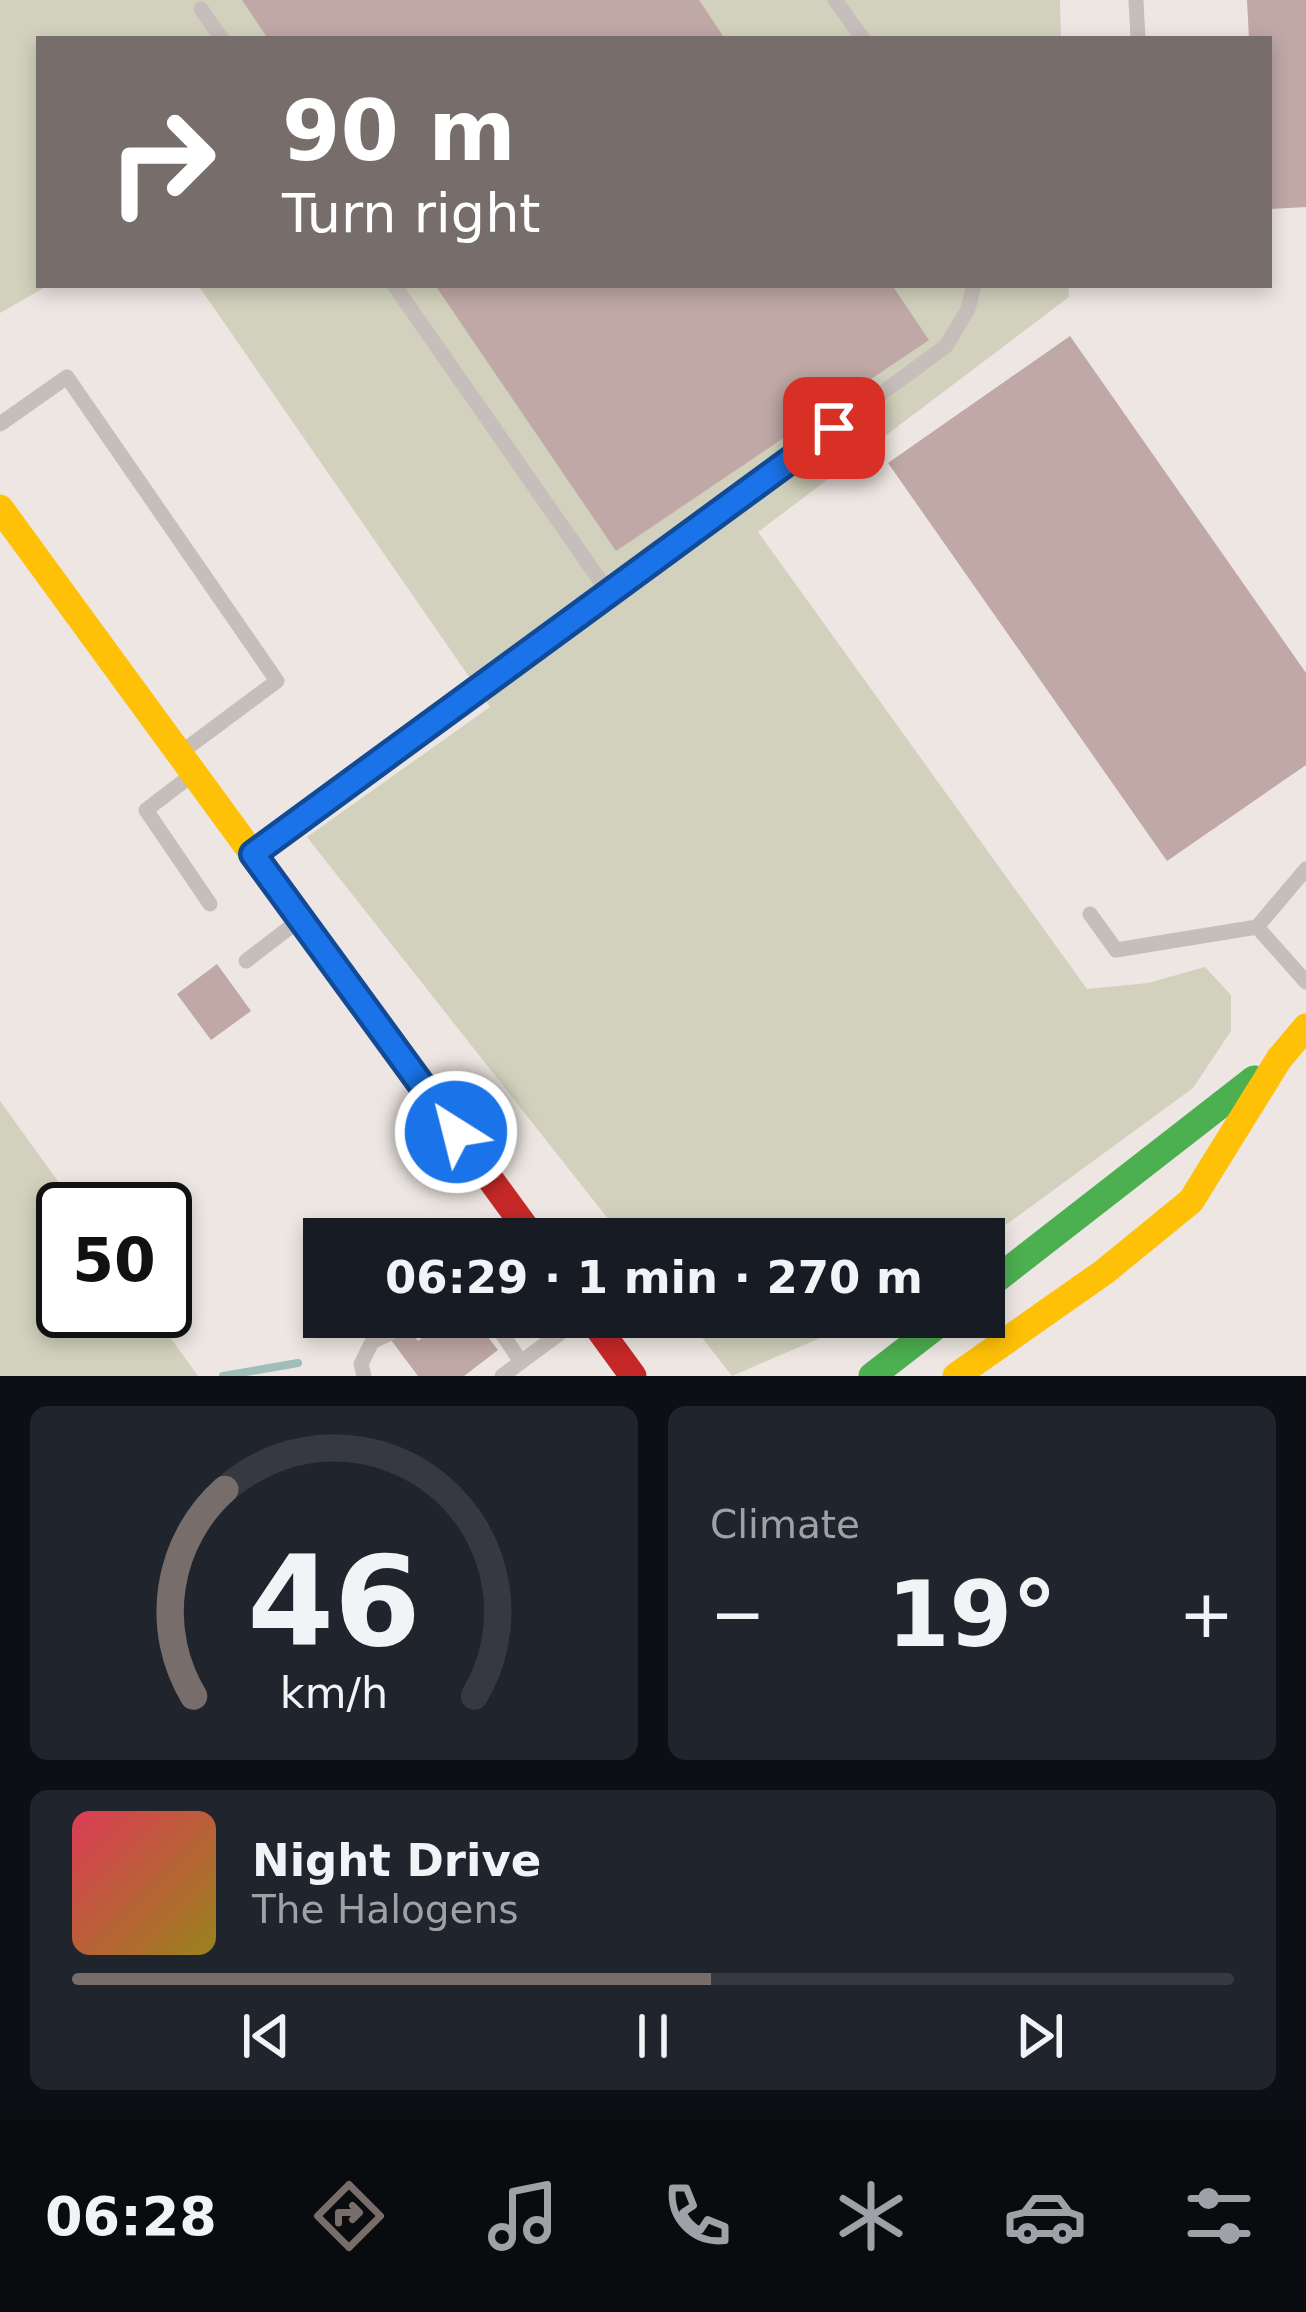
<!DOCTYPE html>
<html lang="en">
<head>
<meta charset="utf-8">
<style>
	body { margin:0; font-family:"DejaVu Sans",sans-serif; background:#20242c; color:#f1f3f6; height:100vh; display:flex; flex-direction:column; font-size:45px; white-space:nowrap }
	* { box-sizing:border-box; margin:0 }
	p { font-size:39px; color:#9ea1a6 }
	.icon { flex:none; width:66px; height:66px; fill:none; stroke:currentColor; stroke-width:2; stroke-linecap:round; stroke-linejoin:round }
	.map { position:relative; height:1376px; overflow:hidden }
	.side { display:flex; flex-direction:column; gap:30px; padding:30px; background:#0d0f14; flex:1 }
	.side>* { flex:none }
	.top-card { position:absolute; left:36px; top:36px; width:1236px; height:252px; border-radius:0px; box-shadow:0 6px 18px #0003; background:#776d6a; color:#fff; overflow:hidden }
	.speed { position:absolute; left:36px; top:1182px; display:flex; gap:24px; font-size:60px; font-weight:700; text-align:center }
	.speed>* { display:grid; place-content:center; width:156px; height:156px; border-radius:50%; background:#171b24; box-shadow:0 6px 18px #0003; line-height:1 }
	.speed .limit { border:6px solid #111; border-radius:18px; background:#fff; color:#111 }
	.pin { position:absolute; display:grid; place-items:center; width:102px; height:102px; color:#fff; margin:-51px; border-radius:24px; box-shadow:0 6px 18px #0006 }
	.me { position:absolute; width:132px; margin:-66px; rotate:324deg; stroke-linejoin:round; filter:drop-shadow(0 0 9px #0008) }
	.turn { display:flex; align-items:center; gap:42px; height:252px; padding:0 48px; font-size:54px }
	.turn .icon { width:156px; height:156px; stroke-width:2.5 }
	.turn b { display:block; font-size:84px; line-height:102px }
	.big { font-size:90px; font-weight:700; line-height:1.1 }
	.side .tile { flex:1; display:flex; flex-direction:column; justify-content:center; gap:18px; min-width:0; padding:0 42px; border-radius:18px; background:#20242c }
	.side .dial { align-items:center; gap:0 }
	.dial svg { height:312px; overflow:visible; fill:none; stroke:#363941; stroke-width:7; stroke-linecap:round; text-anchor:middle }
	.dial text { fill:#f1f3f6; stroke:none }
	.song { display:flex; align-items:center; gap:36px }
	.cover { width:144px; height:144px; border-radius:18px; background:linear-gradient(135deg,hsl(350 70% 55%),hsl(50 70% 35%)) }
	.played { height:12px; border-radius:6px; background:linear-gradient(90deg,#776d6a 55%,#363941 55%) }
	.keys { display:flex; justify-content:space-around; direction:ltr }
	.heat { display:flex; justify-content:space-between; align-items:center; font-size:66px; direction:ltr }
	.side .tiles { flex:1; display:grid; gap:30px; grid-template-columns:1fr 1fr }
	.tile:last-child { grid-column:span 2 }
	.trip { position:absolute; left:303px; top:1218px; width:702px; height:120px; border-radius:0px; background:#171b24; box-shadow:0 6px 18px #0003; font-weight:700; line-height:120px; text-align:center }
	.tab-bar { display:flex; height:192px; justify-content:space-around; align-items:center; background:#090b0e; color:#9ea1a6 }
	.tab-bar .icon { width:84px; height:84px }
	.tab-bar .selected { color:#776d6a }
	.tab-bar b { font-size:54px; color:#f1f3f6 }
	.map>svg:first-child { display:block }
	.green { fill:#d1d1bd }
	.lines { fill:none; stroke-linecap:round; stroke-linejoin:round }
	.stream { stroke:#a0bdb8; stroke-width:8 }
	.building { fill:#bfa8a5 }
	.lane { stroke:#c6bebb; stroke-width:15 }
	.fast { stroke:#4caf50; stroke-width:27 }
	.slow { stroke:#ffc107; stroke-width:27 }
	.jam { stroke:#c62828; stroke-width:27 }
	.route-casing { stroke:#114b97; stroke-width:30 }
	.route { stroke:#1a73e8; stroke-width:21 }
</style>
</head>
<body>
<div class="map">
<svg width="1306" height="1376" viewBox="0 0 1306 1376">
	<rect width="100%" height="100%" fill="#ede6e2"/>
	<g class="green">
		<path d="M0 0H1060L1061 39H39V285H49L0 313Z"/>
		<path d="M198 285H1068L1069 297 758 532 1087 989 1148 983 1205 967 1231 995V1031L1193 1088 984 1241 624 1239 307 837 490 707Z"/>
		<path d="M0 1101 78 1209H63V1311H151L198 1376H0Z"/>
		<path d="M686 1317H869L732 1376Z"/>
	</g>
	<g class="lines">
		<path class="stream" d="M223 1376 298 1363"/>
	</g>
	<g class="building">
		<path d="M242 0H699L725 39H268Z"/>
		<path d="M1247 0H1306V207L1269 209V39H1249Z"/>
		<path d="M435 285H892L929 340 616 551Z"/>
		<path d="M1070 336 1306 673V765L1167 861 888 463Z"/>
		<path d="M217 964 251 1011 211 1040 177 994Z"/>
		<path d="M450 1317H472L498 1350 464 1376H418L391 1340 408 1327 418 1341Z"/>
	</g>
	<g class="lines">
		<g class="lane">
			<path d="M835 0 863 39"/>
			<path d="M1136 0 1138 39"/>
			<path d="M201 9 222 39"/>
			<path d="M394 285 608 592"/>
			<path d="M0 424 67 377 277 681 183 751"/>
			<path d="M188 778 146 810 210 904"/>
			<path d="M256 852 946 346 968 309 974 285"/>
			<path d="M1090 914 1116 950 1257 927 1306 982"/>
			<path d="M1257 927 1306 869"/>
			<path d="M246 961 298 921"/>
			<path d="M491 1317 521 1362"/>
			<path d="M364 1376 361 1364 372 1342 423 1317"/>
			<path d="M502 1376 582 1317"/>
		</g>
		<g class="fast">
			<path d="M984 1289 1254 1079"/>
			<path d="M872 1376 948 1317"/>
		</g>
		<g class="slow">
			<path d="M0 508 401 1057"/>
			<path d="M956 1376 1104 1272 1191 1201 1279 1059 1306 1027"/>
		</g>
		<g class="jam">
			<path d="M401 1057 534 1239"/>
			<path d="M590 1317 633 1376"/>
		</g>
	</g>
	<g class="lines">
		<defs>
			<path id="route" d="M456 1132 253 854 834 428"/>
		</defs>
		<use href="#route" class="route-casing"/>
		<use href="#route" class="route"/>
	</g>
</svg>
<div class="speed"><div class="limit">50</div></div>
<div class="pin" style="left:834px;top:428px;background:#d93025"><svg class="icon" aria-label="arrive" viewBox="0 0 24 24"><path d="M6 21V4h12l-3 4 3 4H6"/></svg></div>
<svg class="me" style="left:456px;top:1132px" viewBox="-20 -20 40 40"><circle r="17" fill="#1a73e8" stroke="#fff" stroke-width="3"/><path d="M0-11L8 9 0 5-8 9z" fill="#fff"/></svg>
<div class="trip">06:29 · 1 min · 270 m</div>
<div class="top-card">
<div class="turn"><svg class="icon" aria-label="right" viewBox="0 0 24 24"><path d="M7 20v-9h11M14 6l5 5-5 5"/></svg><div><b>90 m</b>Turn right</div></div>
</div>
</div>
<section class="side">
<div class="tiles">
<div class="tile dial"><svg viewBox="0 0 100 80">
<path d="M14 69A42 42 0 1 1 86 69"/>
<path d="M14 69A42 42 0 0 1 22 16" stroke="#776d6a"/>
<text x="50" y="56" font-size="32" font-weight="700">46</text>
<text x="50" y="72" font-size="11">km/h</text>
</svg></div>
<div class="tile"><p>Climate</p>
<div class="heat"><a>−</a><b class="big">19°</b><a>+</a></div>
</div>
<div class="tile">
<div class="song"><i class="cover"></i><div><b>Night Drive</b><p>The Halogens</p></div></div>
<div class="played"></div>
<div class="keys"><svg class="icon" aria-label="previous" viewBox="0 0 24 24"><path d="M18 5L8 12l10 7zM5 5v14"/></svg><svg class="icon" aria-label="pause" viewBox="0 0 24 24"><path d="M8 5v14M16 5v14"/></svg><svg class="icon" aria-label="next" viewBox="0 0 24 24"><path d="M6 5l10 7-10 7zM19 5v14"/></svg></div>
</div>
</div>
</section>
<nav class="tab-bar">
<b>06:28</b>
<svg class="icon selected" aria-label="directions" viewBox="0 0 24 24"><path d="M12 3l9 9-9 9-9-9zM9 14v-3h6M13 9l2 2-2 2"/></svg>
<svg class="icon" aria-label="music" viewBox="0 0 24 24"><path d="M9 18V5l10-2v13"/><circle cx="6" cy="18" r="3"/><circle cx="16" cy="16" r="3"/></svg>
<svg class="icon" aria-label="phone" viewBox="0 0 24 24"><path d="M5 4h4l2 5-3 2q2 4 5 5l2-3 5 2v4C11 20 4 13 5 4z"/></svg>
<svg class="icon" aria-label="climate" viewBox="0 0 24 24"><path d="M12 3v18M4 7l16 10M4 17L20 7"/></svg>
<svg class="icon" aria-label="car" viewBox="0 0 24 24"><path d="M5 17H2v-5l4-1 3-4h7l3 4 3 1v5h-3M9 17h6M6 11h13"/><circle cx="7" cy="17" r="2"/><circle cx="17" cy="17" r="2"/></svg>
<svg class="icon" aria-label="filters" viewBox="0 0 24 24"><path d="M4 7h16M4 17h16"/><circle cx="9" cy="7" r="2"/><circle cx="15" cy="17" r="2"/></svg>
</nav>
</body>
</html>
